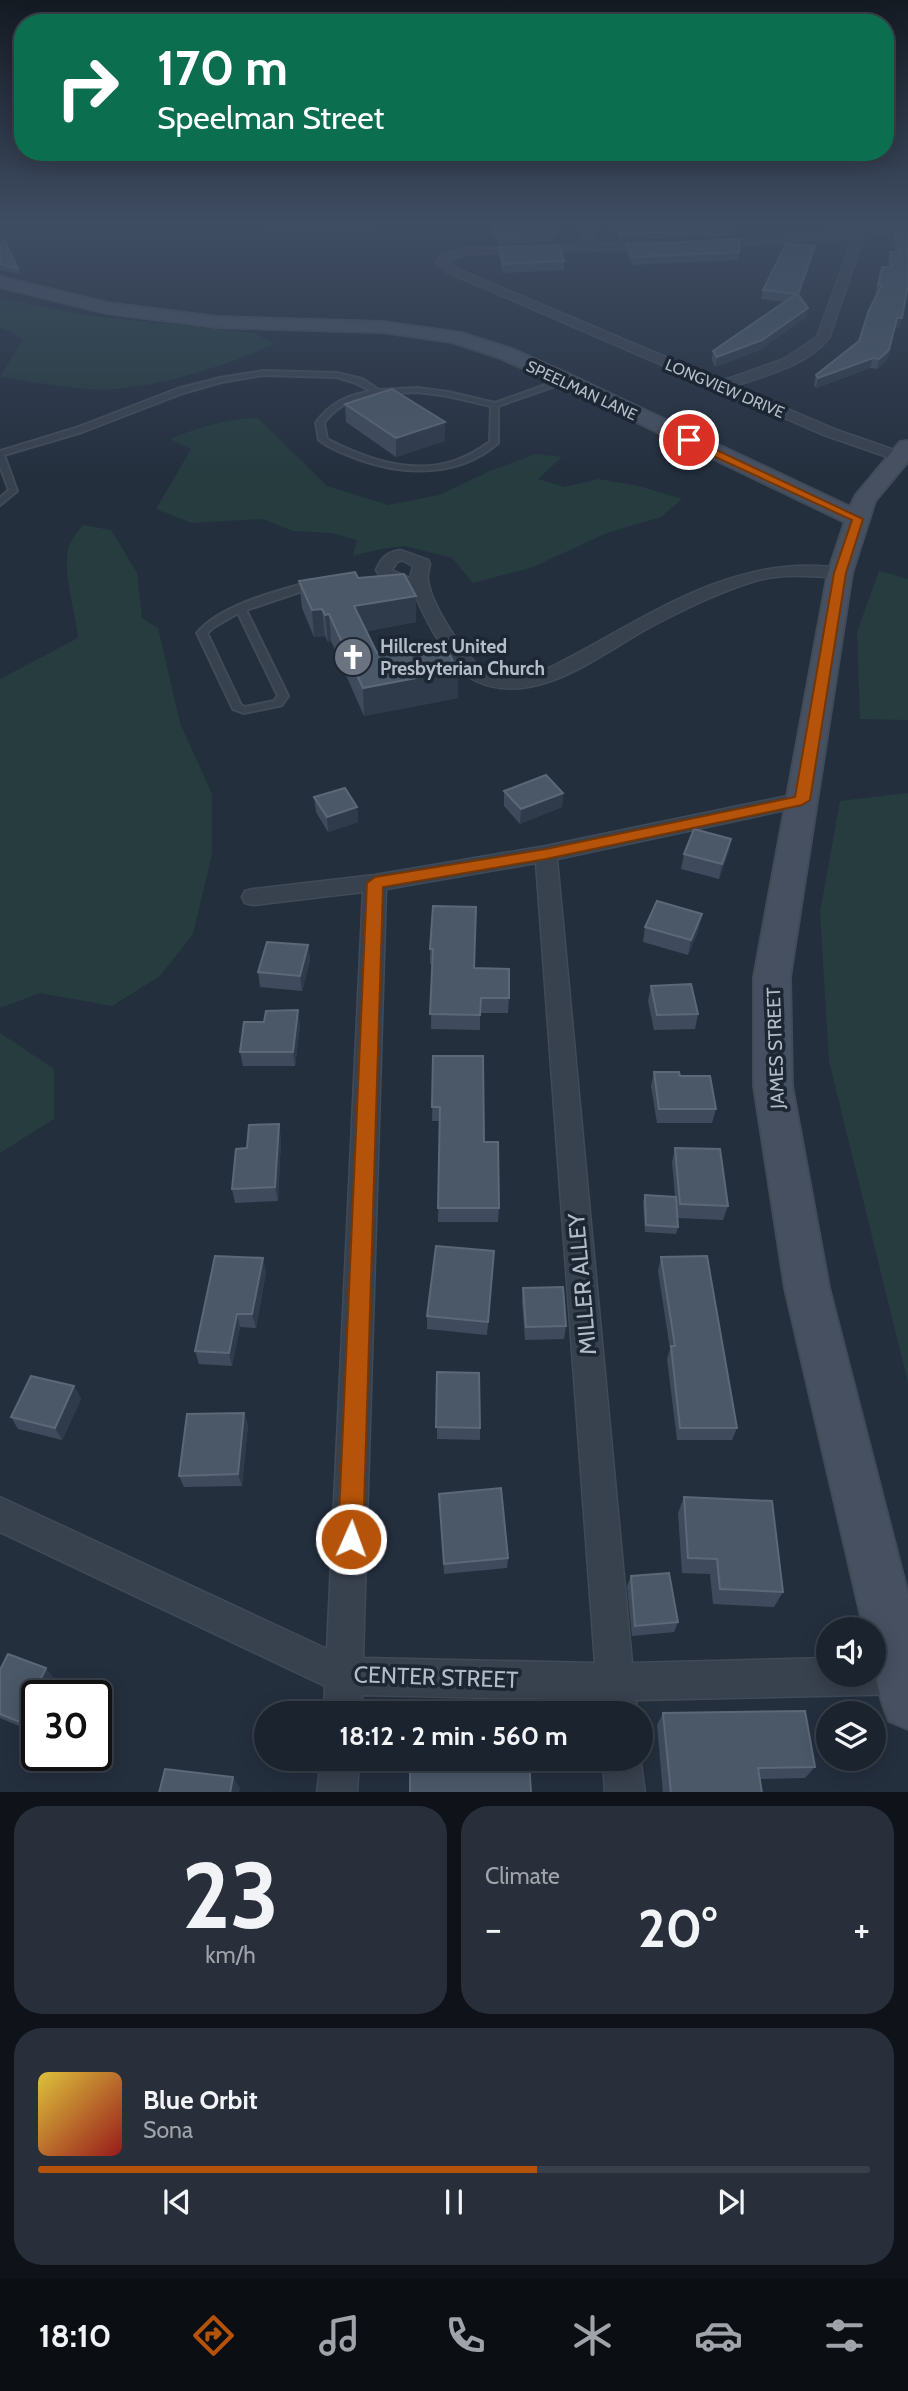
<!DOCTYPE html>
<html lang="en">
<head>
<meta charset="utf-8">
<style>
	body { margin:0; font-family:Cabin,sans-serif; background:#282f3a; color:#f1f3f6; height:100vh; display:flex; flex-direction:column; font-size:26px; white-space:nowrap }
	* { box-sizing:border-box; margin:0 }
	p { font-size:23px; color:#a0a4aa }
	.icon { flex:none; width:38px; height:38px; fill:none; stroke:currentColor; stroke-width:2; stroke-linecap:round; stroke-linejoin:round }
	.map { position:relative; height:1792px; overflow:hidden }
	.details { display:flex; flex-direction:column; gap:14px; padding:14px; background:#0f1319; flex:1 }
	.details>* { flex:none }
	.banner { position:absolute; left:14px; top:14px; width:880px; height:147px; border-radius:28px; box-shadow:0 4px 18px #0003,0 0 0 2px #39404a; background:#0b6e4f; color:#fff; overflow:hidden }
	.fabs { position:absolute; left:816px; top:1617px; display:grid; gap:14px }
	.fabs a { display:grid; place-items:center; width:70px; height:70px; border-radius:50%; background:#1b232e; box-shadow:0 4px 18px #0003,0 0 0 2px #39404a; font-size:35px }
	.speed { position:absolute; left:21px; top:1680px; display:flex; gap:14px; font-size:35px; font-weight:700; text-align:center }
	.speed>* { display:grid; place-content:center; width:91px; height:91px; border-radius:50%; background:#1b232e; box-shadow:0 4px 18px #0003,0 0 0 2px #39404a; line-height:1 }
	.speed .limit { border:4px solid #111; border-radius:10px; background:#fff; color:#111 }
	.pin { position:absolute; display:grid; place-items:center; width:60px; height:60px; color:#fff; margin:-30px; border:4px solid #fff; border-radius:50%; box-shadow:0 2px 7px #0007 }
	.me { position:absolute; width:77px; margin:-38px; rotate:2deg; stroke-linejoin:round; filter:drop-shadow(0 0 5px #0008) }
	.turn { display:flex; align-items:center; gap:24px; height:147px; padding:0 28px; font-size:32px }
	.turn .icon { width:91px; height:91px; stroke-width:2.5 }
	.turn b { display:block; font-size:49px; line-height:60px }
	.big { font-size:52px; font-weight:700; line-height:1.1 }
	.details .widget { flex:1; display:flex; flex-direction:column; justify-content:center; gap:10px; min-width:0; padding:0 24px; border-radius:28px; background:#282f3a }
	.details .dial { align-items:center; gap:0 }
	.dial b { font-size:91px; line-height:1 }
	.song { display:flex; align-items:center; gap:21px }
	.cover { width:84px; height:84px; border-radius:10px; background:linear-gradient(135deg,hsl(50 70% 55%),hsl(0 70% 35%)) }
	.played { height:7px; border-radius:4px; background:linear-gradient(90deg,#b45309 60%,#39404a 60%) }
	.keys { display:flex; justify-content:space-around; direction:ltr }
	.heat { display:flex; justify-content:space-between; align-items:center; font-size:38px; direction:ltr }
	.details .tiles { flex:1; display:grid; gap:14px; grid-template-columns:1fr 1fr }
	.widget:last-child { grid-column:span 2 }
	.trip { position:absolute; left:254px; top:1701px; width:399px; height:70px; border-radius:35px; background:#1b232e; box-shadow:0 4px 18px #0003,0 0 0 2px #39404a; font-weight:700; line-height:70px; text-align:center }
	.tab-bar { display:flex; height:112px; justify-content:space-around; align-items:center; background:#0b0e12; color:#a0a4aa }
	.tab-bar .icon { width:49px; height:49px }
	.tab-bar .active { color:#b45309 }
	.tab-bar b { font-size:32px; color:#f1f3f6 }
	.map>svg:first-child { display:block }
	.green { fill:#263c3f }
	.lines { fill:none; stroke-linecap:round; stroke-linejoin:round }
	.lane-casing { stroke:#414a57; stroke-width:4 }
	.street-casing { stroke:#414a57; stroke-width:3 }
	.secondary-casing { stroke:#414a57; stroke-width:4 }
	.lane { fill:#38414e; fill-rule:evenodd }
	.street { fill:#38414e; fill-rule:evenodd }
	.secondary { fill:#465061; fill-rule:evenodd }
	.wall { fill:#3f4b5c }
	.shaded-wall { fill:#2f3b4b }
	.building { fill:#4b5868; stroke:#5c6777; stroke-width:2 }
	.route { fill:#b45309; stroke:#753606; stroke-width:2 }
	.labels { text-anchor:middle; stroke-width:7; stroke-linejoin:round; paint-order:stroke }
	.far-street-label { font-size:16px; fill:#b4bcc9; stroke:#1d2633 }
	.poi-label { font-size:19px; font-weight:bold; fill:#b4bcc9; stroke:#1d2633; text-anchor:start }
	.street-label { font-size:19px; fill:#b4bcc9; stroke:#1d2633 }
	.near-street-label { font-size:23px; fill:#b4bcc9; stroke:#1d2633 }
</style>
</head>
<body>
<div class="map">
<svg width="908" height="1793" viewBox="0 0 908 1793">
	<rect width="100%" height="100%" fill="#242f3e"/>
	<g class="green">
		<path d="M271 224H379L373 228 267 233Z"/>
		<path d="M0 298 83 315 254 333 274 344C233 364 159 387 113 389 76 391 36 382 0 377L23 339 0 327Z"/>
		<path d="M258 418 327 486 388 505 439 495 492 470 536 454 562 457 538 479 564 487 598 479 639 486 682 499 661 517 607 533 533 567 473 583 452 558 405 546 380 549 353 556 357 540 332 533 293 531 262 519 192 523 156 509 191 449 170 439C199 427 226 419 258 418Z"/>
		<path d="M83 525 111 530 137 573 142 618 158 628 180 723 212 794V854L193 934 160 976 112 1006 40 993 0 1008V679L78 638C76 614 60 564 70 544 73 537 78 531 83 525Z"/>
		<path d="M879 571 908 579V720L860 719 857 632Z"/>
		<path d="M908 793V1383L829 1061 820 912 840 801Z"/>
		<path d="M0 1033 54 1069V1119L0 1153Z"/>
	</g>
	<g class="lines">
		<defs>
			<g id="lane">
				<path d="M263 371 337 373 362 379 379 390 417 388 448 392 495 403 562 379 569 381 498 406V443C459 477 405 476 358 459 345 454 330 449 319 440L316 423C331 402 347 396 371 391L356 383 337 377 263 375 221 382 183 393 82 432 4 455 17 491 0 505V498L9 490 0 466V451L76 428 177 389 220 378ZM417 392 448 396 491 406 490 442C480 449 469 456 457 460 414 476 365 459 327 439L324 423C345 392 383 394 417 392Z"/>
				<path d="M314 581 317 582V586L246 610 288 696 282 705 278 706 244 713 233 709 197 633C222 604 278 591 314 581ZM238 613 278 696 274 701 245 707 241 705 207 633 214 627Z"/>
			</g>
			<g id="street">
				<path d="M580 224H590L597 244 657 242 662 245 657 248 467 254 448 261 455 268 722 381 784 359 817 337 853 238 709 246 705 245V241L908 228V234L864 237 829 338C806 366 767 375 734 386L834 429 903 453 905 456 903 459H893L824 435 447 272 436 262 440 256 466 248 586 244Z"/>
				<path d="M400 550 428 560 430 564C429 569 427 574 428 580 431 604 466 661 489 673 508 682 528 675 547 669 633 627 717 561 818 566 828 567 842 565 848 573L840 578C812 576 783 573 755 581 719 592 685 609 652 626 602 653 536 709 476 681 449 668 424 617 413 590L382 580 376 570C381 558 387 552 400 550ZM402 560 413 566 410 578 392 570 397 562Z"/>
				<path d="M802 793 809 795 812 800 809 805 557 859 632 1663 828 1658V1675H873V1657L908 1656V1694L636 1700 637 1713H599L598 1700 362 1695V1713H324L325 1686 0 1532V1497L327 1649 363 892 253 905 245 903 242 897 245 891 253 889 375 875 546 846ZM536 863 595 1663 363 1658 386 889Z"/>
				<path d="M640 1757 645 1793H605L603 1759Z"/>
				<path d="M321 1759H359L357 1793H317Z"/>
			</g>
			<path id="secondary" d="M0 277 107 303 216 317 382 322 461 333 512 349 566 373 850 507 856 495 900 442 908 441V461L875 501 852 573 790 977 792 1086 829 1288 908 1595V1729L889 1721C876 1690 873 1663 873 1629H864L785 1288 754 1086V977L828 573 845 522 552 381 498 357 452 342 382 332 216 327 107 313 0 287Z"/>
		</defs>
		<use href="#lane" class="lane-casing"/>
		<use href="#street" class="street-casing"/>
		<use href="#secondary" class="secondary-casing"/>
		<use href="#lane" class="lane"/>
		<use href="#street" class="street"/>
		<use href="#secondary" class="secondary"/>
	</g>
	<g class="wall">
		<path d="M491 224H551L555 235V242L497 244 496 240 493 239Z"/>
		<path d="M614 224 734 230 733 236 619 240 614 230Z"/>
		<path d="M894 232 908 233 902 318 899 327 895 328 887 360 877 369 870 368 816 388 814 385 816 375 859 341 877 294H875L882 267H889L888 261 890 252H895L892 241Z"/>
		<path d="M0 242 18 269 19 274 0 270Z"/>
		<path d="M626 245 739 252 738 260 632 265 625 252Z"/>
		<path d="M499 247 564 261V270L503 273 499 256Z"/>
		<path d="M813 255 799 296 808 308 806 317 760 350 715 367 712 360 713 351 784 302 761 299 763 290Z"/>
		<path d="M345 404 445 422V441L396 457 346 422Z"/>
		<path d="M358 578 416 596V622L367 631 377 653 458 698 364 716 331 641 328 642 325 636 314 637 302 608 299 581Z"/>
		<path d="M504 791 563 793 562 807 520 824 504 806Z"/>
		<path d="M314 797 357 807 358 822 328 832 316 812Z"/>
		<path d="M731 839 728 854 719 879 681 869 684 854Z"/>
		<path d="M433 906 474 968 509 998 508 1013H480V1030L431 1029 432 964H430V949Z"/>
		<path d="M645 927 699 929 688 955 643 942Z"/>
		<path d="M308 945 310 960 302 991 260 987 258 972Z"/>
		<path d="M651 986 698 1014 695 1029 654 1030 648 1001Z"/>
		<path d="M264 1022 300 1025 295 1066H243L240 1052Z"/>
		<path d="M433 1056 484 1142 499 1208 498 1222H438L440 1121H432Z"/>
		<path d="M654 1072 680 1076 716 1109 712 1123H657L651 1086Z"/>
		<path d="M281 1138 278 1201 235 1203 232 1189 247 1148Z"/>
		<path d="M675 1148 728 1206 723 1220 678 1218V1227L676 1234 645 1232 643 1202 645 1195 675 1197 672 1162Z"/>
		<path d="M661 1257 737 1428 732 1440H677L667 1359 670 1349 658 1271Z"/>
		<path d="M493 1265 487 1335 427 1329V1316Z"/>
		<path d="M266 1272 256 1328 240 1327 232 1366 199 1364 195 1351Z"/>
		<path d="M523 1288 566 1326 564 1339 525 1340 522 1302Z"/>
		<path d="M437 1372 480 1428V1440L437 1439Z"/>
		<path d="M74 1386 81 1399 62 1440 18 1429 11 1417Z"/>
		<path d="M244 1413 248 1425 242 1486 184 1487 179 1476Z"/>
		<path d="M439 1494 508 1558 507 1568 444 1574Z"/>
		<path d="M684 1497 783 1592 774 1607 713 1604 710 1574 682 1573 678 1513Z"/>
		<path d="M631 1576 678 1622 674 1632 632 1636 627 1586Z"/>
		<path d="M0 1670 54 1678 29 1730 0 1718Z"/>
		<path d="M663 1713 815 1767 805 1778 760 1779 762 1793H663L657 1725Z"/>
	</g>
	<g class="shaded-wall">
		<path d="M815 246 813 255 796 304 798 294Z"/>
		<path d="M808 308 806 317 760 350 715 367 717 357Z"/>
		<path d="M897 318H902L899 327 894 328Z"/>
		<path d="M889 350 887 360 877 369 879 359Z"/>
		<path d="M873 358 870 368 816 388 818 378Z"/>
		<path d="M445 422V441L396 457V438Z"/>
		<path d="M416 596V622L356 633 354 606Z"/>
		<path d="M322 609 325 636 314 637 312 610Z"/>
		<path d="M329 614 331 641 328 642 325 615Z"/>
		<path d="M458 670V698L364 716 363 688Z"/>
		<path d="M563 793 562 807 520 824 521 809Z"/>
		<path d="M357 807 358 822 328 832 327 817Z"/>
		<path d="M731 839 728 854 719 879 722 864Z"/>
		<path d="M702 914 699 929 688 955 691 940Z"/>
		<path d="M308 945 310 960 302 991 300 976Z"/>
		<path d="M298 1010 300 1025 295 1066 293 1052Z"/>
		<path d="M279 1124 281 1138 278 1201 275 1187Z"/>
		<path d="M263 1258 266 1272 256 1328 252 1314Z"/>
		<path d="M237 1314 240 1327 232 1366 229 1353Z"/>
		<path d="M74 1386 81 1399 62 1440 55 1428Z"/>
		<path d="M244 1413 248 1425 242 1486 238 1474Z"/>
		<path d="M46 1668 54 1678 45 1696H37V1714L29 1730 20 1722Z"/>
		<path d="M233 1777 240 1788 239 1793H230Z"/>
	</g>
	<g class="building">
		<path d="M492 224H551L555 235 497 237 496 233 493 232Z"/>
		<path d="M614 224H728L734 230 620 234Z"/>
		<path d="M894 232 908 233V285L902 318H897L889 350 879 359 873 358 818 378 816 375 859 341 869 310 882 285H878L882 267H891L890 252H900Z"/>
		<path d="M739 239V252L633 257 626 245Z"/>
		<path d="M5 241 18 269 0 264V242Z"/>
		<path d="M786 244 815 246 798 294 808 308 762 340 717 357 713 351 796 294 763 290Z"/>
		<path d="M559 246 564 261 503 264 499 247Z"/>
		<path d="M392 389 445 422 396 438 345 404Z"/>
		<path d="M355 572 358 578 404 574 416 596 354 606 377 653 442 641 458 670 363 688 329 614 325 615 322 609 312 610 299 581Z"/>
		<path d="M546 775 563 793 521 809 504 791Z"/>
		<path d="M345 788 357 807 327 817 314 797Z"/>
		<path d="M694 829 731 839 722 864 684 854Z"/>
		<path d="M657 901 702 914 691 940 645 927Z"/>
		<path d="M433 906 476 907 474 968 509 969V998H481L480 1015 430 1014 433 949H430Z"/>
		<path d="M267 942 308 945 300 976 258 972Z"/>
		<path d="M691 984 698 1014 657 1015 651 986Z"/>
		<path d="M298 1010 293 1052H240L244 1022H264L266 1011Z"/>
		<path d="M433 1056H483L484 1142H498L499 1208H438L440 1107H432Z"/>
		<path d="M654 1072H679L680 1076H710L716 1109H659Z"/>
		<path d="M279 1124 275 1187 232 1189 236 1149 247 1148 249 1125Z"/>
		<path d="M675 1148 720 1149 728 1206 680 1204Z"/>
		<path d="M645 1195 676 1197 678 1227 646 1225Z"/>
		<path d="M436 1246 494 1251 488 1322 427 1316Z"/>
		<path d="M215 1256 263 1258 252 1314H237L229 1353 195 1351Z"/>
		<path d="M707 1256 737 1428H680L671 1346H675L661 1257Z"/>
		<path d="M563 1287 566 1326 526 1327 523 1288Z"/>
		<path d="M437 1372 479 1373 480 1428 436 1427Z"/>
		<path d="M31 1376 74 1386 55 1428 11 1417Z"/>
		<path d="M244 1413 238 1474 179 1476 187 1414Z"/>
		<path d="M501 1488 508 1558 444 1564 439 1494Z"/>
		<path d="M684 1497 772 1501 783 1592 720 1589 717 1559 688 1558Z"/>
		<path d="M669 1573 678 1622 635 1626 631 1576Z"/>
		<path d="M8 1654 46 1668 20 1722 0 1714V1670Z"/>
		<path d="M805 1711 815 1767 758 1768 762 1793H671L663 1713Z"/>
		<path d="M410 1759H529L531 1793H410Z"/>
		<path d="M165 1769 233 1777 230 1793H159Z"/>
	</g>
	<linearGradient id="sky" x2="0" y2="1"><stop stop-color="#141a22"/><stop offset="0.47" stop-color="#3f4d63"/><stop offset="1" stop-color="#3f4d63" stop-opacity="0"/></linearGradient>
	<rect width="908" height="475" fill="url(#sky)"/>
	<path class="route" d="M689 437 863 519 846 573 810 800 802 805 546 859 383 887 363 1539 359 1548 351 1551 342 1548 338 1539 367 883 375 877 546 849 795 797 834 573 852 520 685 443V438Z"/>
	<defs>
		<symbol id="church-disc" viewBox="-11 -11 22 22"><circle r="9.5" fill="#6b7280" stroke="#1d2633"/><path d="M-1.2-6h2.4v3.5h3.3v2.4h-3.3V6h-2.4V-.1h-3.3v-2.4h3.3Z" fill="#fff"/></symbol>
	</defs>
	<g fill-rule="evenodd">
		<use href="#church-disc" x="331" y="635" width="44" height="44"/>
	</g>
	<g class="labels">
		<g class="far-street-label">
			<text transform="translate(725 388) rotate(23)" y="6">LONGVIEW DRIVE</text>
			<text transform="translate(582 390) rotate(25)" y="6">SPEELMAN LANE</text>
		</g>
		<g class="poi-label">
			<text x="380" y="653">Hillcrest United<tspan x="380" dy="22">Presbyterian Church</tspan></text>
		</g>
		<g class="street-label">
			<text transform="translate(775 1048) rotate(-92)" y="7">JAMES STREET</text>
		</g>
		<g class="near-street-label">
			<text transform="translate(582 1284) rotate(-95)" y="8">MILLER ALLEY</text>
			<text transform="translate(436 1677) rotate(2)" y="8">CENTER STREET</text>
		</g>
	</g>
</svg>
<div class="fabs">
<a><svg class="icon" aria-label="sound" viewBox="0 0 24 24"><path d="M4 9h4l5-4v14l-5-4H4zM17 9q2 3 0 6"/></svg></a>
<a><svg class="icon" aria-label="layers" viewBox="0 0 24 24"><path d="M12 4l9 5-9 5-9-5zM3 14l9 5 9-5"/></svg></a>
</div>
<div class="speed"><div class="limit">30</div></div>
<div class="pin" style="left:689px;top:440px;background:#d93025"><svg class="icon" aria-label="arrive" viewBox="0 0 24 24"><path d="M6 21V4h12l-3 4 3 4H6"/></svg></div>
<svg class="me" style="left:351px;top:1539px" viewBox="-20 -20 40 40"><circle r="17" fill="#b45309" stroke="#fff" stroke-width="3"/><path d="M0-11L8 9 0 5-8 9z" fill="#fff"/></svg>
<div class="trip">18:12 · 2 min · 560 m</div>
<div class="banner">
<div class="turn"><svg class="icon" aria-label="right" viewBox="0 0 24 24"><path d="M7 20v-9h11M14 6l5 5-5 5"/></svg><div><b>170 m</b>Speelman Street</div></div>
</div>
</div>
<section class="details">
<div class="tiles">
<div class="widget dial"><b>23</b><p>km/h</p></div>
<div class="widget"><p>Climate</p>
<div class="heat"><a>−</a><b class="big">20°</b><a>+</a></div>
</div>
<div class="widget">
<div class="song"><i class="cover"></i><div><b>Blue Orbit</b><p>Sona</p></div></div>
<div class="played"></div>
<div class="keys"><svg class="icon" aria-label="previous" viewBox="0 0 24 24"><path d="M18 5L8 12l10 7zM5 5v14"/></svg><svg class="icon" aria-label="pause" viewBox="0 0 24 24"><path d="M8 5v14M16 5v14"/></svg><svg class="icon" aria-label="next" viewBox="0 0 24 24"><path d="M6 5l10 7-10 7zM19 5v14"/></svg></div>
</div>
</div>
</section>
<nav class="tab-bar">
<b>18:10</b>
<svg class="icon active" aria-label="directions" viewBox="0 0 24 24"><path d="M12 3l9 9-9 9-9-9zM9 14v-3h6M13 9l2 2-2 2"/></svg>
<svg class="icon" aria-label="music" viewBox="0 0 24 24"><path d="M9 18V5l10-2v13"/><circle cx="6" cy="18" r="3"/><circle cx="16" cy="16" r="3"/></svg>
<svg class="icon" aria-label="phone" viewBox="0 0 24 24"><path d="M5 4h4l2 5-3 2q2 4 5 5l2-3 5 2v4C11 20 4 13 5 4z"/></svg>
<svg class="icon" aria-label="climate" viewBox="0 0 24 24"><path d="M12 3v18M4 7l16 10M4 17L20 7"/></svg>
<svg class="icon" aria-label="car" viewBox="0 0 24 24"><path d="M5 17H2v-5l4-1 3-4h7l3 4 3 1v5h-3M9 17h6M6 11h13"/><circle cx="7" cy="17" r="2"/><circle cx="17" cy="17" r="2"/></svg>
<svg class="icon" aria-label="filters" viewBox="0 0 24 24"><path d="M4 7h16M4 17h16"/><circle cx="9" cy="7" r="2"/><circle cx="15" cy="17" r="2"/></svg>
</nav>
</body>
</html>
